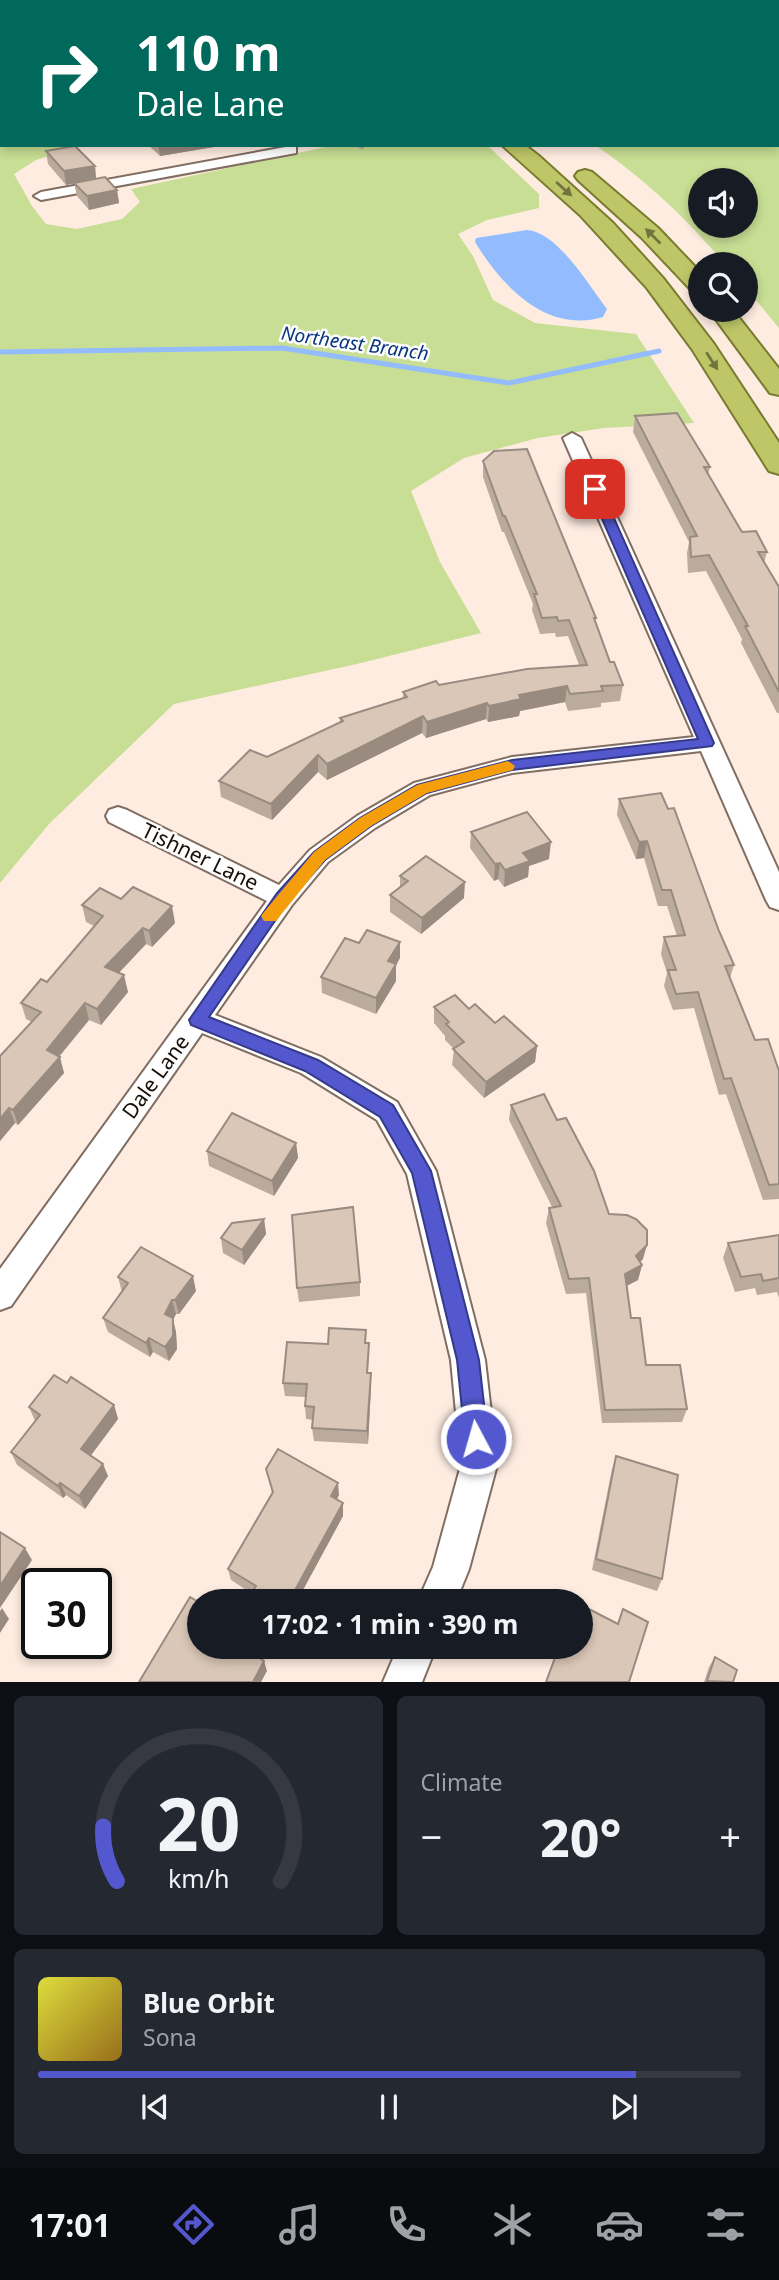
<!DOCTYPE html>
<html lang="en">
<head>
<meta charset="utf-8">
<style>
	body { margin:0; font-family:"Noto Sans",sans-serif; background:#242831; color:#f1f3f6; height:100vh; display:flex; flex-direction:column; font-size:26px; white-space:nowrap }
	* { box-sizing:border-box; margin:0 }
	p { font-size:23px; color:#9ea1a6 }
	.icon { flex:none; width:38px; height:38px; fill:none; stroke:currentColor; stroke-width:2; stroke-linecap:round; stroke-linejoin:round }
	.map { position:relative; height:1682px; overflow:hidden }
	.panel { display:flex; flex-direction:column; gap:14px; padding:14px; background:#0d0f14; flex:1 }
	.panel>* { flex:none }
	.hud { position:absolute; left:0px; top:0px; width:780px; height:147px; box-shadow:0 4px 10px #0003; background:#00695c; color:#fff; overflow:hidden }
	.tools { position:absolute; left:688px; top:168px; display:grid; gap:14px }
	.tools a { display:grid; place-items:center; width:70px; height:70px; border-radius:50%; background:#171b24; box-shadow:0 4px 10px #0003; font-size:35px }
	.speed { position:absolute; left:21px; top:1568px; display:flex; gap:14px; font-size:35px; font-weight:700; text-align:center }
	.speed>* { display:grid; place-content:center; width:91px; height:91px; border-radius:50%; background:#171b24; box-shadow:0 4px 10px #0003; line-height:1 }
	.speed .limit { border:4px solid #111; border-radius:10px; background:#fff; color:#111 }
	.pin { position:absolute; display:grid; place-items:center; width:60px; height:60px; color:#fff; margin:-30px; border-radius:14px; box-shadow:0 4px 10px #0006 }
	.me { position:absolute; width:77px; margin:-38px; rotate:354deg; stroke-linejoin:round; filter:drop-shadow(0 0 5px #0008) }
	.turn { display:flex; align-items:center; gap:24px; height:147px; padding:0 21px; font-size:32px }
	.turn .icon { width:91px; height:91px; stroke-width:2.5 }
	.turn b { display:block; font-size:49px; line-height:60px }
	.big { font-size:52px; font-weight:700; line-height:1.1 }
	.panel .widget { flex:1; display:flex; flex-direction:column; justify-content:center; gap:10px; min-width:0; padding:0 24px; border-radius:10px; background:#242831 }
	.panel .dial { align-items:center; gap:0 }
	.dial svg { height:182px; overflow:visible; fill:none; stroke:#363941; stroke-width:7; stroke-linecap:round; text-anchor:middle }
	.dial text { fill:#f1f3f6; stroke:none }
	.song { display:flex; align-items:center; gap:21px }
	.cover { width:84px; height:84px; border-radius:10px; background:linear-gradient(135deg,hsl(60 70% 55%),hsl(40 70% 35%)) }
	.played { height:7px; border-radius:4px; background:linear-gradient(90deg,#5358cf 85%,#363941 85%) }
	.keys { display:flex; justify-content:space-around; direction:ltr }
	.heat { display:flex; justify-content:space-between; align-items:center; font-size:38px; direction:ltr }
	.panel .tiles { flex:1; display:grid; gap:14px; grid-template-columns:1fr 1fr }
	.widget:last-child { grid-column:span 2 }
	.trip { position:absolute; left:187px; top:1589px; width:406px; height:70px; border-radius:35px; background:#171b24; box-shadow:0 4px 10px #0003; font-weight:700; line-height:70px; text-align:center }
	.dock { display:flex; height:112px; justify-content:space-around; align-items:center; background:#090b0e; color:#9ea1a6 }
	.dock .icon { width:49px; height:49px }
	.dock .active { color:#5358cf }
	.dock b { font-size:32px; color:#f1f3f6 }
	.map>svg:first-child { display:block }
	.green { fill:#c7de94; fill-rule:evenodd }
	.water { fill:#93bcff }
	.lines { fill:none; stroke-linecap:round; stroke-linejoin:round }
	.stream { stroke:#93bcff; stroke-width:5 }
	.minor-casing { stroke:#816e62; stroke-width:4 }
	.trunk-casing { stroke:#787c2f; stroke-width:4 }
	.minor { fill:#fff; fill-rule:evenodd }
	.trunk { fill:#bec668; fill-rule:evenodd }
	.wall { fill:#bbab9d }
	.shaded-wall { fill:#998b80 }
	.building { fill:#dac7b7; stroke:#998b80; stroke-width:2 }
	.oneway { fill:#72733d }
	.route { fill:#5358cf; stroke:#363987; stroke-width:2 }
	.slow { fill:#f59e0b }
	.labels { text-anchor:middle; stroke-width:5; stroke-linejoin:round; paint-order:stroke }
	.far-water-label { font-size:19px; font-style:italic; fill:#073581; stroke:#fdfdfd }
	.street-label { font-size:21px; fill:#150e09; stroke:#fdfdfd }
</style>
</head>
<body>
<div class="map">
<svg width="779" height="1682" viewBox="0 0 779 1682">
	<rect width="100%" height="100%" fill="#feece1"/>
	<g class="green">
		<path d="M0 30 2 145H85L36 160 14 174 32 206 46 224 77 229 122 219 140 202 131 189 335 145H487L539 194V208L487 220 458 234 473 256 493 300 535 323 636 334 694 423 604 428 538 438 464 458 411 491 440 562 481 633 357 664 174 704 49 824 0 883Z"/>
		<path d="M779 51V328L746 288V264H725C685 217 646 180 595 145H779ZM700 180H746V226H700Z"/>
	</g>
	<path class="water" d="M527 230C558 232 589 286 607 309L603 317C546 334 502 286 475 242L476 238Z"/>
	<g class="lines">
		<path class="stream" d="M0 352 282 348 509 383 659 351"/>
		<defs>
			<g id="minor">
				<path d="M114 0H125L126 2H115Z"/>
				<path d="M632 0H642L631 2Z"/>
				<path d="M779 0V7V2H775Z"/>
				<path d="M291 146 296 147V153L41 200 34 196 41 192Z"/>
				<path d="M572 433 581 438 779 872V910L770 907 766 900 701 751 512 773 430 795 375 828 328 862 292 905 215 1015 321 1057 397 1102 436 1171 485 1360 497 1465 469 1569 456 1601H418L433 1567 461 1465 451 1360 407 1174 377 1120 301 1073 202 1033 11 1306 0 1310V1269L267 901 109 822 106 816 109 810 118 807 127 810 279 885 310 850 357 816 414 783 512 757 694 737 563 438Z"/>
				<path d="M398 1647H436L422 1682H383Z"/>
			</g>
			<g id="trunk">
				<path d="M327 0H345L346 2H328Z"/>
				<path d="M502 145H525L539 156 613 223 663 278 714 344 779 443V474L769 471 692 349 647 288 580 215Z"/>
				<path d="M585 170 592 172 658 228 700 272V293L692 291 642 238 578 180 575 176 578 172Z"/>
				<path d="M709 310H733L779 369V395L770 393Z"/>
			</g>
		</defs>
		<use href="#minor" class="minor-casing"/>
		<use href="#trunk" class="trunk-casing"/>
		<use href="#minor" class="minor"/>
		<use href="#trunk" class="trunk"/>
	</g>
	<g class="wall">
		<path d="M163 0H237L239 2H165Z"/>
		<path d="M428 0H628L627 2 577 1 576 2H428Z"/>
		<path d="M148 145H226L160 156Z"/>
		<path d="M355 145H366L362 150Z"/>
		<path d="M46 151 95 166 96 179 117 190 119 203 89 210 77 196 74 183 66 185 48 164Z"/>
		<path d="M635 416 710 467 708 475 739 527 742 532 767 552 764 563 779 587V713H777L741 643 742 639 706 571 688 573 687 553 689 542 633 432Z"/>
		<path d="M483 461 596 618V622L610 662 623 685 620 701 601 703V707L568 711 565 702 520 711 519 716 488 722 486 719 426 738 422 733 327 780 318 772 272 820 221 797 219 781 340 723V718L403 698V692L579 665 568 636 556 637 555 633 540 634 532 610 533 604 504 532H502L483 477Z"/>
		<path d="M619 799 719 931 734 965 730 978 755 1040 779 1071V1199L763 1200 726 1094 719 1095 694 1008 673 1010 664 986 667 973 661 954 664 937 677 936 667 906H658L644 858 636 859 617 815Z"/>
		<path d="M471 832 549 859 529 866 528 877 504 887 498 879 494 881 470 848Z"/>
		<path d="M400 876 464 898 421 934 390 912V895L400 887Z"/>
		<path d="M121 899 175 923 152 947 146 944 119 973 128 992 101 1025 89 1020 59 1057 64 1073 18 1125 15 1123 0 1141 32 1022 26 1019 21 1003 47 982 94 926 86 922 82 905Z"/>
		<path d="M400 958 396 965V981L376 1014 322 993 321 977Z"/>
		<path d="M434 1007 469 1009 495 1023 537 1046 535 1062 484 1098 452 1065 454 1049 445 1040V1036L434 1023Z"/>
		<path d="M511 1105 557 1120 609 1214 643 1259 640 1262 642 1265 638 1280 626 1286 631 1318 646 1365 687 1409 682 1422 602 1423 586 1293 566 1294 546 1223 549 1208 552 1207 509 1120Z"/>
		<path d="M296 1143 298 1158 274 1196 209 1166 207 1151Z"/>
		<path d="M264 1219 266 1234 244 1265 223 1253 221 1238Z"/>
		<path d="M779 1235V1298L777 1292 757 1295 755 1288 735 1292 723 1258 728 1243Z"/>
		<path d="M118 1277 196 1291 179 1314H176L173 1320 176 1332 177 1349 169 1361 153 1352 150 1357 108 1332 103 1318 122 1292Z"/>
		<path d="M360 1282V1296L299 1302 297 1288Z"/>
		<path d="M369 1343 368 1373H371V1387L368 1444 314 1441 312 1428 313 1420 306 1419 305 1406V1397L285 1396 283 1383 328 1344Z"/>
		<path d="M67 1383 114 1405 118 1419 91 1455 108 1476 85 1509 66 1495 63 1498 17 1465 11 1452 35 1421 29 1407Z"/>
		<path d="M616 1456 662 1579 657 1591 592 1570 612 1469Z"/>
		<path d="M266 1469 339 1495 336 1500 343 1503V1516L297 1601H246L251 1593 231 1580 228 1569 272 1493Z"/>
		<path d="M715 1657 733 1682H704L709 1667Z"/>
	</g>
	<g class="shaded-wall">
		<path d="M158 145H226L160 156Z"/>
		<path d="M95 166 96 179 66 185 64 171Z"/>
		<path d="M117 190 119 203 89 210 87 196Z"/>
		<path d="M567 686 565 702 520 711 519 716 488 722 489 706 519 695Z"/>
		<path d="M487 703 486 719 426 738 427 722Z"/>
		<path d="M423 716 422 733 327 780V764Z"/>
		<path d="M318 755V772L272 820 271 804Z"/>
		<path d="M647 841 644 858 636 859 639 842Z"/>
		<path d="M551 842 549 859 529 866 528 877 504 887 505 870 523 853Z"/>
		<path d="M500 863 498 879 494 881 495 864Z"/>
		<path d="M465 882 464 898 421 934 422 918Z"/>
		<path d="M172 906 175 923 152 947 149 931Z"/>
		<path d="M143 928 146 944 109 983 105 967Z"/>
		<path d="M400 942V958L396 965V981L376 1014V998L388 961Z"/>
		<path d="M124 975 128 992 101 1025 97 1009Z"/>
		<path d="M85 1003 89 1020 51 1066 47 1050Z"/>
		<path d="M537 1046 535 1062 484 1098 486 1082Z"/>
		<path d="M60 1057 64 1073 18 1125 13 1110Z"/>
		<path d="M9 1108 15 1123 0 1141V1119Z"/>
		<path d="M296 1143 298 1158 274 1196 272 1181Z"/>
		<path d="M264 1219 266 1234 244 1265 242 1250Z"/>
		<path d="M647 1245 643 1259 633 1270 642 1265 638 1280 621 1289 625 1274 636 1256Z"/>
		<path d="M193 1276 196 1291 179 1314 175 1300Z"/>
		<path d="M172 1300 176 1314 173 1320 176 1332 177 1349 169 1361 165 1347V1314Z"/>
		<path d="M149 1338 153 1352 150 1357 146 1343Z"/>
		<path d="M371 1373V1387L368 1444 367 1431Z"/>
		<path d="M114 1405 118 1419 86 1462 81 1449Z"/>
		<path d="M103 1464 108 1476 85 1509 79 1496Z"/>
		<path d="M60 1483 66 1495 63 1498 58 1486Z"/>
		<path d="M338 1483 339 1495 332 1509 331 1496Z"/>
		<path d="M343 1503V1516L297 1601H289Z"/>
		<path d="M25 1548 32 1560 0 1608V1586Z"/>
		<path d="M2 1608 9 1619 0 1633V1611Z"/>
		<path d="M259 1647H267L257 1665 254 1654Z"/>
		<path d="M264 1661 267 1671 261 1682H253Z"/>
	</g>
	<g class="building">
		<path d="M29 0H76L78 2H31Z"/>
		<path d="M173 0H237L239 2H175Z"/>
		<path d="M432 0H569L567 2H431Z"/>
		<path d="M674 0H750L749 2H673Z"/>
		<path d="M75 146 95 166 64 171 46 151Z"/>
		<path d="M105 177 117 190 87 196 74 183Z"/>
		<path d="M677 413 710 467H704L739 527 742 532 756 531 767 552H758L779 587V692L745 626H748L709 555 691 557 690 537 697 536 635 416Z"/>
		<path d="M527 449 596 618H594L610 662H614L623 685 601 686 603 691 570 694 567 686 519 695 521 699 489 706 487 703 427 722 423 716 327 764 318 755 271 804 219 781 250 750 267 757 343 721 340 718 407 697 403 692 436 681 439 685 527 669 587 665 569 620 558 621 557 617 542 618 534 594H537L505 516H503L483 461 494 451Z"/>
		<path d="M661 793 668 809 674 808 719 931 734 965 725 966 755 1040 768 1039 779 1071V1184L769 1185 731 1078 724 1079 698 992 676 994 668 970H676L664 937 685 935 671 890H662L647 841 639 842 619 799Z"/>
		<path d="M527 812 551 842 523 853 530 861 505 870 500 863 495 864 471 832Z"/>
		<path d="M426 856 465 882 422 918 390 895 408 881 400 876Z"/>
		<path d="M133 887 172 906 149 931 143 928 105 967 124 975 97 1009 85 1003 47 1050 60 1057 13 1110 9 1108 0 1119V1056L41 1012 21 1003 41 979 47 982 103 916 82 905 100 888 121 899Z"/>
		<path d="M367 930 400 942 388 961 396 964 376 998 321 977 345 938 359 943Z"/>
		<path d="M455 995 469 1009 475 1004 495 1023 504 1016 537 1046 486 1082 453 1049 464 1042 446 1024 449 1022 434 1007Z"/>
		<path d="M544 1094 557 1120 566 1118 594 1171 609 1214 627 1215 636 1219 647 1230V1245L636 1256 642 1265 625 1274 631 1318H640L646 1365H680L687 1409 605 1410 589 1278 569 1279 549 1208 561 1206 511 1105Z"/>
		<path d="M232 1113 296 1143 272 1181 207 1151Z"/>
		<path d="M353 1207 360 1282 297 1288 292 1215Z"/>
		<path d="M264 1219 242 1250 221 1238 232 1223Z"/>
		<path d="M779 1235V1278L763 1281 761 1274 741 1277 728 1243Z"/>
		<path d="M141 1247 193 1276 175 1300H172L165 1314 173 1318V1336L165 1347 149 1338 146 1343 103 1318 128 1283 118 1277Z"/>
		<path d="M329 1328 366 1330 365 1343H369L367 1373H371L367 1431 312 1428 314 1407 305 1406 307 1384 283 1383 287 1342 328 1344Z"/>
		<path d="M54 1375 67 1383 71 1377 114 1405 81 1449 103 1464 79 1496 60 1483 58 1486 11 1452 40 1415 29 1407Z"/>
		<path d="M278 1449 338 1483 331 1496 343 1503 289 1601H246L256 1586 228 1569 273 1492 266 1469Z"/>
		<path d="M616 1456 678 1475 662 1579 596 1559Z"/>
		<path d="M0 1532 25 1548 0 1586Z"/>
		<path d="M190 1597 200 1603V1647H259L254 1654 264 1661 253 1682H139Z"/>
		<path d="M581 1605 618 1624 623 1609 648 1622 629 1682H546L559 1647H581Z"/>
		<path d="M715 1657 737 1670 733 1682 707 1681Z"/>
	</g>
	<defs><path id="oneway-solid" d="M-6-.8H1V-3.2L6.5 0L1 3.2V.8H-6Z" transform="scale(1.75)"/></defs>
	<g class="oneway">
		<use href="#oneway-solid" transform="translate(564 189) rotate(42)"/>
		<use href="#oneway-solid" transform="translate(653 236) rotate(-135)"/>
		<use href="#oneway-solid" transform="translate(712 361) rotate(57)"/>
	</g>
	<path class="route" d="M595 486 601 489 714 743 712 746 512 770 427 793 371 826 325 860 288 902 209 1017 318 1060 393 1105 431 1171 479 1360 488 1439 484 1447 476 1450 468 1447 465 1439 457 1360 412 1173 380 1117 305 1071 191 1025 189 1020 277 893 314 852 360 818 417 785 512 760 698 739 589 489Z"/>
	<path class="slow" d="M508 761 515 766 513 770 427 793 371 826 325 860 276 921H264L261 916 264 912 314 852 360 818 417 785Z"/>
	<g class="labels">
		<g class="far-water-label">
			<text transform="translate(355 343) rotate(8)" y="7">Northeast Branch</text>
		</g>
		<g class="street-label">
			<text transform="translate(200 857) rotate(26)" y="7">Tishner Lane</text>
			<text transform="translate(156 1077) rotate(-54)" y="7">Dale Lane</text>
		</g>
	</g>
</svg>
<div class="tools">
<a><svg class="icon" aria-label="sound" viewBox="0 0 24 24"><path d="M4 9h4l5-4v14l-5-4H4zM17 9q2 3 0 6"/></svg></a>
<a><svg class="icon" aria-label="search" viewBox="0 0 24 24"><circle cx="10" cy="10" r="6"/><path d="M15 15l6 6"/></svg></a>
</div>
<div class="speed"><div class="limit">30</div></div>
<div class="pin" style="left:595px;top:489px;background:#d93025"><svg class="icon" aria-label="arrive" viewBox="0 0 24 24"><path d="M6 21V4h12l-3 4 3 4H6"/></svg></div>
<svg class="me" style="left:476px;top:1439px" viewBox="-20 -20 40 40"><circle r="17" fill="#5358cf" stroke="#fff" stroke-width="3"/><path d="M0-11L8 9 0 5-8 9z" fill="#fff"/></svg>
<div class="trip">17:02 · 1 min · 390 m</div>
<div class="hud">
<div class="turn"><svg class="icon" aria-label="right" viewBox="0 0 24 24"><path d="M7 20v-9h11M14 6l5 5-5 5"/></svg><div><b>110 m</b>Dale Lane</div></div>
</div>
</div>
<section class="panel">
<div class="tiles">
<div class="widget dial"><svg viewBox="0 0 100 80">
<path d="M14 69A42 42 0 1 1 86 69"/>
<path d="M14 69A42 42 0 0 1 8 45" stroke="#5358cf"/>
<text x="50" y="56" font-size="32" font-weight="700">20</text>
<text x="50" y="72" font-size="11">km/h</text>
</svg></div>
<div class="widget"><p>Climate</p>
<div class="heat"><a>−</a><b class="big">20°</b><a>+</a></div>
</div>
<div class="widget">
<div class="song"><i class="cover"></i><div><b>Blue Orbit</b><p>Sona</p></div></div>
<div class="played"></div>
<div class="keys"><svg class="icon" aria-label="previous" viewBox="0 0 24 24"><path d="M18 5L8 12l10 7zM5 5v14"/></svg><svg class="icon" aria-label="pause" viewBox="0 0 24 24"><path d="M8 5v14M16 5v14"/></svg><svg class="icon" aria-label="next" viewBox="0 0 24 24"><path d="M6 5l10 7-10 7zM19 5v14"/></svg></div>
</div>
</div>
</section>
<nav class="dock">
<b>17:01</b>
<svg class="icon active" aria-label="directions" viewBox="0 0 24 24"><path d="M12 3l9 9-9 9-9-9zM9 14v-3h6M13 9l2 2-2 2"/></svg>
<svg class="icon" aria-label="music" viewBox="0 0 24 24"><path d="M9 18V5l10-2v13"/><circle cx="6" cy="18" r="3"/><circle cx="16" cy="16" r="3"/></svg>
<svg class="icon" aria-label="phone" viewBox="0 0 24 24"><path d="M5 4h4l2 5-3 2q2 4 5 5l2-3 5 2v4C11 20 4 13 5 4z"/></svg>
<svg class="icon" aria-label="climate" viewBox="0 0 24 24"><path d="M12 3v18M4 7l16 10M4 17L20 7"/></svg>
<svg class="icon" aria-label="car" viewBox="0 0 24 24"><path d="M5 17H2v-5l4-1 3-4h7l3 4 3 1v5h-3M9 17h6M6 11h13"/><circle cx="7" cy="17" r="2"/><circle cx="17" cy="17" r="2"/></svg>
<svg class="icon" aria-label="filters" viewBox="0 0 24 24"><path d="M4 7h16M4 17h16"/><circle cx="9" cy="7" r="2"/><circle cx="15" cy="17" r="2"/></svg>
</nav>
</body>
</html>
